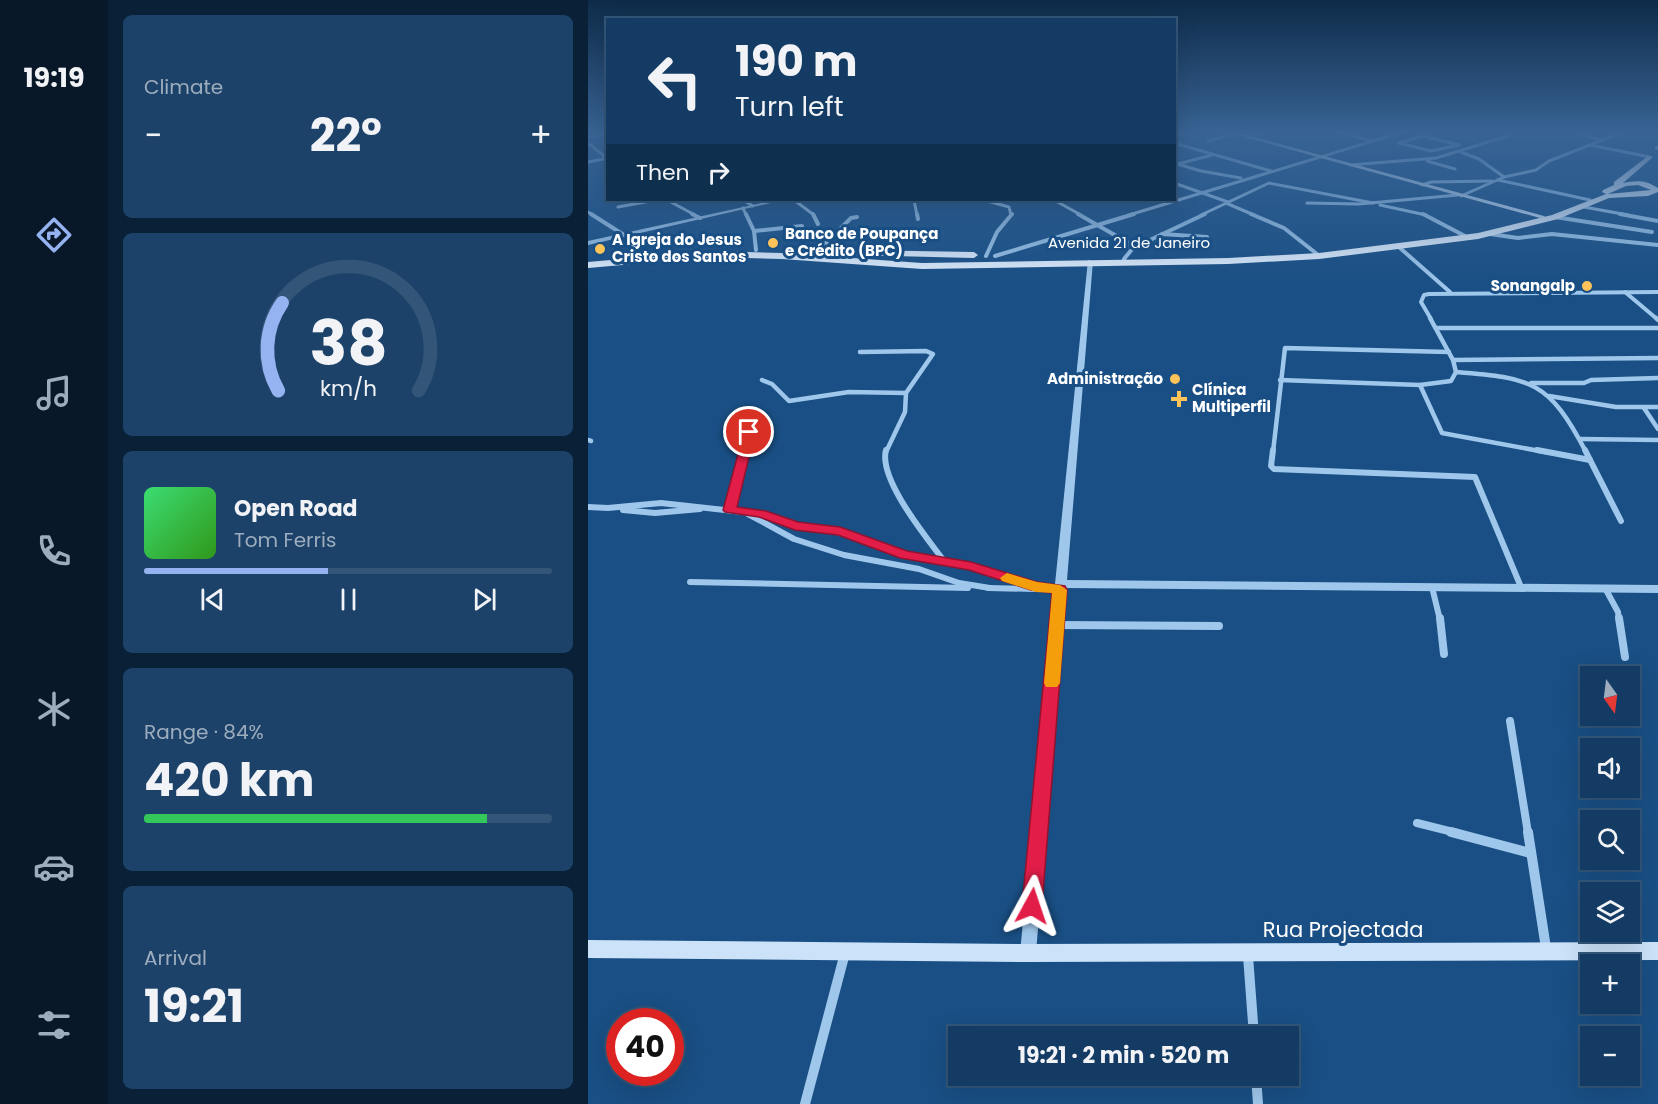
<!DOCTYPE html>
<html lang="en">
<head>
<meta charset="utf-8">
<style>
	body { margin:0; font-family:Poppins,sans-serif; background:#1c4269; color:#f1f3f6; height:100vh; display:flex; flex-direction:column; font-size:22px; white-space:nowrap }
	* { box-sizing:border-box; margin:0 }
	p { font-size:20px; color:#9dadbe }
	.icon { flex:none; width:33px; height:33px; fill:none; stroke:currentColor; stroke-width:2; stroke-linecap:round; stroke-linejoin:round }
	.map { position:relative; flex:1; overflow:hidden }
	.drawer { display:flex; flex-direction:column; gap:15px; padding:15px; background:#0a2036; width:480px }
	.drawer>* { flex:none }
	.top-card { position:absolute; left:18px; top:18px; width:570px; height:183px; border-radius:0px; box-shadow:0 6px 24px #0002,0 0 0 2px #325578; background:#133b63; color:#f1f3f6; overflow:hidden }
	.needle { width:39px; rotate:166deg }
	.controls { position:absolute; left:992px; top:666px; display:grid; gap:12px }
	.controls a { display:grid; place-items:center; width:60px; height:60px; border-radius:0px; background:#133b63; box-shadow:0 6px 24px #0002,0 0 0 2px #325578; font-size:30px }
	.speed { position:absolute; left:18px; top:1008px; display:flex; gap:12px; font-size:30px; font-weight:700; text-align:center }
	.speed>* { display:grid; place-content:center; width:78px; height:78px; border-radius:50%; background:#133b63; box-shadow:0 6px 24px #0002,0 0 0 2px #325578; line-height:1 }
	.speed .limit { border:9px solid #d22; background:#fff; color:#111 }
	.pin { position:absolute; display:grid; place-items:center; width:51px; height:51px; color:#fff; margin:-26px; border:3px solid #fff; border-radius:50%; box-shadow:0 2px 6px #0007 }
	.me { position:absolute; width:66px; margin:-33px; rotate:5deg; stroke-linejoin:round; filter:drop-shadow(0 0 4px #0008) }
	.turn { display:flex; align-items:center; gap:21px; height:126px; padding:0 30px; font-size:27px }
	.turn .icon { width:78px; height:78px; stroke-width:2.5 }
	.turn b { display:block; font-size:42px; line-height:51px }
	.then { display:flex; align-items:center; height:57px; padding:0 30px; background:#0003; gap:12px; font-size:22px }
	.big { font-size:45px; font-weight:700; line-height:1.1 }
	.drawer .card { flex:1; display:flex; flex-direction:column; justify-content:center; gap:9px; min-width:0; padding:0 21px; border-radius:9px; background:#1c4269 }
	.drawer .dial { align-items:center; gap:0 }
	.dial svg { height:156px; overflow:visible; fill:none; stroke:#325578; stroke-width:7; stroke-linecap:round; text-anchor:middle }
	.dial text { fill:#f1f3f6; stroke:none }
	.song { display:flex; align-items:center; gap:18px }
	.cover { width:72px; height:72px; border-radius:9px; background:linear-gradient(135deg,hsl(140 70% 55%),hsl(110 70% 35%)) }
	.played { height:6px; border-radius:3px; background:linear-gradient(90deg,#95b2f1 45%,#325578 45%) }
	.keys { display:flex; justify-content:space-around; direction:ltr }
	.heat { display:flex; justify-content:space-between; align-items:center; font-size:33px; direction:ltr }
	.charge { height:9px; border-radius:4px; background:linear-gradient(90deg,#34c759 84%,#325578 0) }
	.trip { position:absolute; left:360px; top:1026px; width:351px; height:60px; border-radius:0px; background:#133b63; box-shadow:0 6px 24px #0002,0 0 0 2px #325578; font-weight:700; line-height:60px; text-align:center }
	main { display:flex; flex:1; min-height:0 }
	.tab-bar { display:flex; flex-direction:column; width:108px; justify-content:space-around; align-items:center; background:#081828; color:#9dadbe }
	.tab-bar .icon { width:42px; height:42px }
	.tab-bar .selected { color:#95b2f1 }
	.tab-bar b { font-size:27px; color:#f1f3f6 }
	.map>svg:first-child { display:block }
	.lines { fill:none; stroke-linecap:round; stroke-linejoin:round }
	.minor-far5 { stroke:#9fc7eb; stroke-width:3 }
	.minor-far4 { stroke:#9fc7eb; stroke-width:4 }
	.minor-far3 { stroke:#9fc7eb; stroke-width:4.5 }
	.minor-far2 { stroke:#9fc7eb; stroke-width:6 }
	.minor-far1 { stroke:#9fc7eb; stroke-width:8 }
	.minor { stroke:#9fc7eb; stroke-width:10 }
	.tertiary { fill:#9fc7eb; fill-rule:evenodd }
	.secondary { fill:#cbe2f8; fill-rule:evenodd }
	.primary { fill:#e3f0ff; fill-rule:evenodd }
	.route { fill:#e11d48; stroke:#92132f; stroke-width:1.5 }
	.slow { fill:#f59e0b }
	.poi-dot { fill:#fec45a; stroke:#194f84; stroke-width:2 }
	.labels { text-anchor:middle; stroke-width:6; stroke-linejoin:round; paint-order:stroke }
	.far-poi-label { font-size:15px; font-weight:bold; fill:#fff; stroke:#194f84; text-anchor:start }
	.far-street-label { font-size:15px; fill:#fff; stroke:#194f84 }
	.near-street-label { font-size:21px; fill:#fff; stroke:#194f84 }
</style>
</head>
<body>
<main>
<nav class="tab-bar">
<b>19:19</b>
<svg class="icon selected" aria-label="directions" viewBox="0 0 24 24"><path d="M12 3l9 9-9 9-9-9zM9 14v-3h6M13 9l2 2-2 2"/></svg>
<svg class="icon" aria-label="music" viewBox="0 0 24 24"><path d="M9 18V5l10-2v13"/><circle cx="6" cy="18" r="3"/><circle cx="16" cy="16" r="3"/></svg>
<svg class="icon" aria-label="phone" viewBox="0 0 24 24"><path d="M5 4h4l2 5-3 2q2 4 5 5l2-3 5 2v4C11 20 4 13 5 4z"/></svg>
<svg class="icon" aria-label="climate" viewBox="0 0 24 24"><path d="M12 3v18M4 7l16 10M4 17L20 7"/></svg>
<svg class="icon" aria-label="car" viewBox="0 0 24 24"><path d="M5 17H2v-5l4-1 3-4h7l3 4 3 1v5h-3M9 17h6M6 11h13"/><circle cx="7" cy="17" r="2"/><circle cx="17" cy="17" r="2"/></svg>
<svg class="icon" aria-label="filters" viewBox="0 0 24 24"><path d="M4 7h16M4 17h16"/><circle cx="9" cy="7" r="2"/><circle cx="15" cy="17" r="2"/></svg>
</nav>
<section class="drawer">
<div class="card"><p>Climate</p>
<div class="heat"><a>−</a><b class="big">22°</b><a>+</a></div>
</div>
<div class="card dial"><svg viewBox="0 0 100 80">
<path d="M14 69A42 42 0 1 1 86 69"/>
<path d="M14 69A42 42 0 0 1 16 24" stroke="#95b2f1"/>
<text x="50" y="56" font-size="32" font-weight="700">38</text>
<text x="50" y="72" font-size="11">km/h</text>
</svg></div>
<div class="card">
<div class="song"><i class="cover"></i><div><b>Open Road</b><p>Tom Ferris</p></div></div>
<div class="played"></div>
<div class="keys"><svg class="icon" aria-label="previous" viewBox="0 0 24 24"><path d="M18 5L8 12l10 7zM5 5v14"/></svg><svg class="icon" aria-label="pause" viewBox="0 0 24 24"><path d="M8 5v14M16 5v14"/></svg><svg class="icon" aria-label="next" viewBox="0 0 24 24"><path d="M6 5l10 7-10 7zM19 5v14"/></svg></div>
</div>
<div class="card"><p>Range · 84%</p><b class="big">420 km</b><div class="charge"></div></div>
<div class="card"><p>Arrival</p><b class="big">19:21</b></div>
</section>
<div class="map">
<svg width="1070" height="1104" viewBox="0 0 1070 1104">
	<rect width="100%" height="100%" fill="#194f84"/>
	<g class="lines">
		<g class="minor-far5">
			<path d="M748 132 785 141"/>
			<path d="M988 132 1013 140"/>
			<path d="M586 136 601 132"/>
			<path d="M0 137 20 134"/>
			<path d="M659 138 673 132"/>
			<path d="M620 141 645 134"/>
			<path d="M0 143 19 158"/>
			<path d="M586 143 683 171"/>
			<path d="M811 143 835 136 871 145"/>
			<path d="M811 143 843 151 871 145"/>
			<path d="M1002 145 1062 157"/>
			<path d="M873 152 891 159 916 177 873 196"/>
			<path d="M839 161 867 169"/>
			<path d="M0 162 20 158"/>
			<path d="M586 163 613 171 653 178"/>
			<path d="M590 164 624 155"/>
			<path d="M762 165 848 158 923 135"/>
			<path d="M916 177 948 170 961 161 1035 132"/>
			<path d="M910 180 1002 200"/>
			<path d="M586 183 640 202"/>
			<path d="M834 185 843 182 904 181"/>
			<path d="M79 200 107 215"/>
			<path d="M155 200 165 206"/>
			<path d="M206 200 226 215"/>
			<path d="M320 200H346"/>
			<path d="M326 200 329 215"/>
			<path d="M396 200 421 207 423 215"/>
			<path d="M466 200 493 215"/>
			<path d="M638 203 666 215"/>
			<path d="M719 203 771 204 870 195"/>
			<path d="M792 205 838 215"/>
			<path d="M30 207 68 200"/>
			<path d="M996 207 1040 215"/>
			<path d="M155 208 158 215"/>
			<path d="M0 212 5 215"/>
			<path d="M541 215 815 132"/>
			<path d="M613 215 681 183 785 203"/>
		</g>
		<g class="minor-far4">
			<path d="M3 214 36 235"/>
			<path d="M104 214 112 218"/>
			<path d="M158 214 166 231 168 250"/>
			<path d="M225 214 230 224"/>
			<path d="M329 214 330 219"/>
			<path d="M490 214 539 242 545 248 536 259"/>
			<path d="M663 214 696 228 729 254"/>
			<path d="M835 214 877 236"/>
			<path d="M1032 214 1070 221"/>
			<path d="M967 217 1064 232"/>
			<path d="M166 231 214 226"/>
			<path d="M574 234 619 237"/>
			<path d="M902 234 930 238 964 234 1070 245"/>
			<path d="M545 248 617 214"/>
			<path d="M812 248 862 292"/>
			<path d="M229 252 263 218 269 217"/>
			<path d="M398 256 409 232 424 214"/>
			<path d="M407 256 546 214"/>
			<path d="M1037 292 1069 319"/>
			<path d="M843 319 833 302 836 295 841 294 1070 292"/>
		</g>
		<g class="minor-far3">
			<path d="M1068 318 1070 320"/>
			<path d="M848 328H1070"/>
			<path d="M272 352 338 351 345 354 318 393 317 412 298 452"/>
			<path d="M865 360 1070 358"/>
			<path d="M868 372C944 378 961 381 998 452"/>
			<path d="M174 380 184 384 201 401 261 392 318 393"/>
			<path d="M692 380 832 385 863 381 868 372 865 360 842 318"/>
			<path d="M943 383H996L1003 380 1070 378"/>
			<path d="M832 385 854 433 957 452"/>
			<path d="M961 396 1028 407H1070"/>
			<path d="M1056 408 1070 429"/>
			<path d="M992 439 1070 440"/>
			<path d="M0 440 3 441"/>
			<path d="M156 452 166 412"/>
			<path d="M685 452 697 348 861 352"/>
		</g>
		<g class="minor-far2">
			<path d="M298 450C290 479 339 538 356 561"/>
			<path d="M685 450 683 466 686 469 887 477 933 587"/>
			<path d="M949 450 1002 460"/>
			<path d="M997 450 1033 521"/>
			<path d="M0 507 20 508 73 503 173 514 207 526 262 534 317 555 383 566 449 587 472 589"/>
			<path d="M35 510 67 513 112 509"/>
			<path d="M141 510 156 450"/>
			<path d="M160 514 206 539 256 555 331 569 371 583 402 588"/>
			<path d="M102 582 380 588"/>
			<path d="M844 587 852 620"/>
			<path d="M400 588 446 589"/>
			<path d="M1017 588 1030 612 1031 620"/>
		</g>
		<g class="minor-far1">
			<path d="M852 618 856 654"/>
			<path d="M1031 618 1037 657"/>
			<path d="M469 625 631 626"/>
			<path d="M922 721 940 833"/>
			<path d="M829 823 869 833"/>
		</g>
		<g class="minor">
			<path d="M863 832 942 853"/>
			<path d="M940 832 958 948"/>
			<path d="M660 956 666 1036"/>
			<path d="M668 1076 670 1104"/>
			<path d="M217 1104 257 953"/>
		</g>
		<g class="tertiary">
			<path d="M188 200H196L0 245V241Z"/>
			<path d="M500 260 505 261 479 580 1070 585V593L478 588 448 953 446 959 440 961 434 959 432 953 467 584Z"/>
		</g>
		<g class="secondary">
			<path d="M648 132 956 216 957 217 952 218 638 132Z"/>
			<path d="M0 940 440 944 1070 942V960L440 962 0 958Z"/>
		</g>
		<g class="primary">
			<path d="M1070 145V150L1067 149V147Z"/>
			<path d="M1060 156 1065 157 1035 183C1048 180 1059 180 1070 188V192L1060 196 1021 198 970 219 890 239 731 259 640 264 334 269 194 259 126 257 0 268V262L126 251 194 253 334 263 640 258 731 253 890 233 964 215 1018 194 1014 192 1015 190 1026 185V182ZM1050 185 1063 190 1020 194 1038 186Z"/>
			<path d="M267 250 386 252 390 255 386 258 264 255V251Z"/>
		</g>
	</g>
	<linearGradient id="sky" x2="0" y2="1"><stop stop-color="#0e2b49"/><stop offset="0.46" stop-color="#386394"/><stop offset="1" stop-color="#386394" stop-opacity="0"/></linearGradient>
	<rect width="1070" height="287" fill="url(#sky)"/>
	<path class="route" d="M161 428 167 432 149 507 178 511 210 522 252 527 319 551 383 562 449 582 477 586 479 590 454 906 451 913 444 916 437 913 434 906 464 593 443 590 381 570 312 558 250 535 207 530 171 517 137 512 135 510 156 432Z"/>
	<path class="slow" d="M419 573 449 582 472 585 479 590 472 683 469 687H458L456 683 464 593 448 592 414 581 412 578Z"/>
	<g class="poi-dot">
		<circle cx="185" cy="243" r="6"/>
		<circle cx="12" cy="249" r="6"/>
		<circle cx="999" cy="286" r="6"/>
		<circle cx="587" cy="379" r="6"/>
		<path d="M588 390h6v6h6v6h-6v6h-6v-6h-6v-6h6z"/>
	</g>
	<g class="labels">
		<g class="far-poi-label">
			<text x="197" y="239">Banco de Poupança<tspan x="197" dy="17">e Crédito (BPC)</tspan></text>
			<text x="24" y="245">A Igreja do Jesus<tspan x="24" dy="17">Cristo dos Santos</tspan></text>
			<text x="987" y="291" text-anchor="end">Sonangalp</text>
			<text x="575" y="384" text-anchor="end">Administração</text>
			<text x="604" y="395">Clínica<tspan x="604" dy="17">Multiperfil</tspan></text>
		</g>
		<g class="far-street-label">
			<text x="541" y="248">Avenida 21 de Janeiro</text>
		</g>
		<g class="near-street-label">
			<text x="755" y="937">Rua Projectada</text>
		</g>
	</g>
</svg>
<div class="controls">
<a><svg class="needle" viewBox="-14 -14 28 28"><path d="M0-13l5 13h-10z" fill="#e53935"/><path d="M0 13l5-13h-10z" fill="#9dadbe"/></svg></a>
<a><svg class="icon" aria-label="sound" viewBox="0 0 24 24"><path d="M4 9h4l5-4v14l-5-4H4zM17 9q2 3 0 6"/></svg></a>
<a><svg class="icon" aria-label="search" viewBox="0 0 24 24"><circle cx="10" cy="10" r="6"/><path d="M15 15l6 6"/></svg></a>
<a><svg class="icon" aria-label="layers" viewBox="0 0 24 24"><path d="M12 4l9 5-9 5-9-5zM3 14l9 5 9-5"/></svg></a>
<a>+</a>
<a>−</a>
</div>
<div class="speed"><div class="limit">40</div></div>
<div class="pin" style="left:161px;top:432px;background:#d93025"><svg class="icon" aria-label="arrive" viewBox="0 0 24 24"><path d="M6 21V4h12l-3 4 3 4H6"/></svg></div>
<svg class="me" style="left:444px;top:906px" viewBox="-20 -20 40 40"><path d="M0-17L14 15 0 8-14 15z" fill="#e11d48" stroke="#fff" stroke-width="4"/></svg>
<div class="trip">19:21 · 2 min · 520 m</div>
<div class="top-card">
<div class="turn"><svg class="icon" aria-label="left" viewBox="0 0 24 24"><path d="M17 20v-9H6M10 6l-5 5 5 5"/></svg><div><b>190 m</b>Turn left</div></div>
<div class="then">Then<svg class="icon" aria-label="right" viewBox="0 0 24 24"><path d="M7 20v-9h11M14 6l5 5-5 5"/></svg></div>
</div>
</div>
</main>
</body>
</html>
